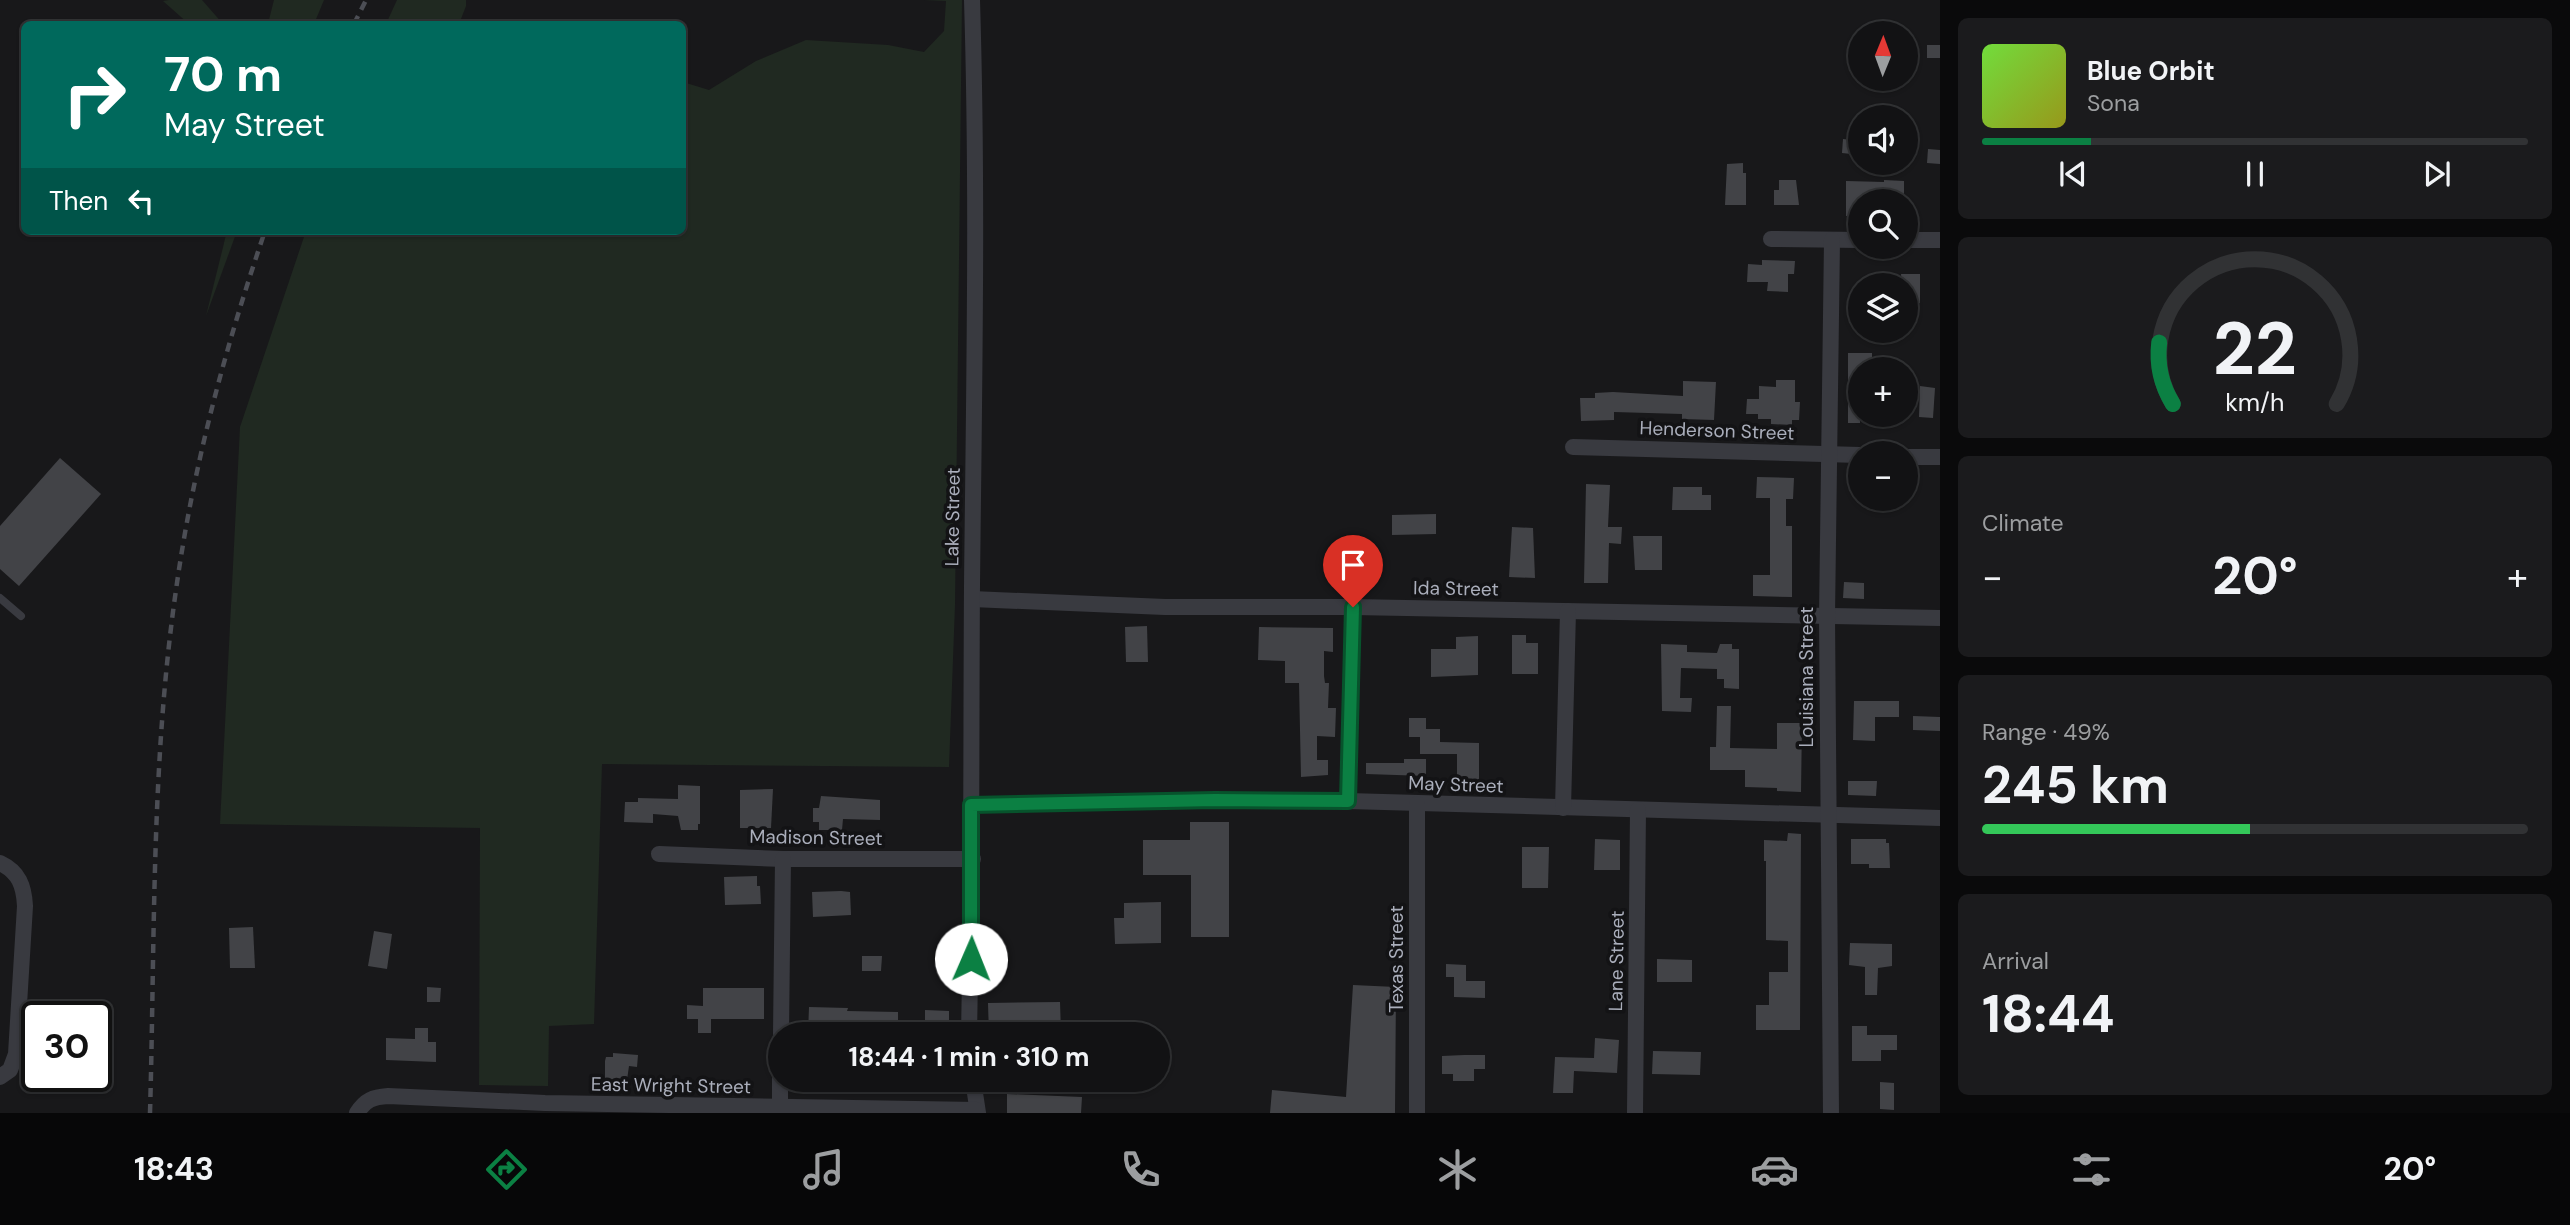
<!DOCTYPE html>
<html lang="en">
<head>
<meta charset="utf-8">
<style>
	body { margin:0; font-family:"DM Sans",sans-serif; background:#1b1b1d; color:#f1f3f6; height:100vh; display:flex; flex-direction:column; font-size:26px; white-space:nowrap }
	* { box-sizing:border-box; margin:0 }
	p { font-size:23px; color:#9c9ea0 }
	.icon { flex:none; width:38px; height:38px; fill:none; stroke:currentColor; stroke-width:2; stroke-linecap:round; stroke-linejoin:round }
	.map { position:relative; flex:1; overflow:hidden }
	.details { display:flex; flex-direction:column; gap:18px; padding:18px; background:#0a0a0b; width:630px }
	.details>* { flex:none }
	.banner { position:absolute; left:21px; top:21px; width:665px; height:214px; border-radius:10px; box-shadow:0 2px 5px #0004,0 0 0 2px #313234; background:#00695c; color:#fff; overflow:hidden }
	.needle { width:46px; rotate:1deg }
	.buttons { position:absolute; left:1848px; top:21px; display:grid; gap:14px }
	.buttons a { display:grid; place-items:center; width:70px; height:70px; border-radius:50%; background:#121214; box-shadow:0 2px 5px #0004,0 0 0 2px #313234; font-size:35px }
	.speed { position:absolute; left:21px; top:1001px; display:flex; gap:14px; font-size:35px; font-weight:700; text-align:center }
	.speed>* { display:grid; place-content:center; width:91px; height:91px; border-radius:50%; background:#121214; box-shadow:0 2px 5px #0004,0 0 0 2px #313234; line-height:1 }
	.speed .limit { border:4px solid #111; border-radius:10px; background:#fff; color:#111 }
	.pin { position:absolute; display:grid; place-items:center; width:60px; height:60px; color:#fff; margin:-72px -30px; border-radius:50% 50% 50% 0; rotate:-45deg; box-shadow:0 0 7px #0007 }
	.pin .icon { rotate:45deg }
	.me { position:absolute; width:77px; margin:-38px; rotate:1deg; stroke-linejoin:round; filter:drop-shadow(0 0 5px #0008) }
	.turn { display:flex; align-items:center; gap:24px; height:147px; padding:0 28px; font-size:32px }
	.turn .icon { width:91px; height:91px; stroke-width:2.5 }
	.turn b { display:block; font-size:49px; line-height:60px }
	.then { display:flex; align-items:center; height:66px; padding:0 28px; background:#0003; gap:14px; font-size:26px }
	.big { font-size:52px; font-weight:700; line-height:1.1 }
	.details .card { flex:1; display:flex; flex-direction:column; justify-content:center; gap:10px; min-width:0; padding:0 24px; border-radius:10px; background:#1b1b1d }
	.details .dial { align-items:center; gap:0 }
	.dial svg { height:182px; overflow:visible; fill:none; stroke:#313234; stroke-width:7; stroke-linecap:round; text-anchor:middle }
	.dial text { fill:#f1f3f6; stroke:none }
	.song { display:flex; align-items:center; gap:21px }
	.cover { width:84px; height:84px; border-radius:10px; background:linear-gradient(135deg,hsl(100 70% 55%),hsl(60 70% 35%)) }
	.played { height:7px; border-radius:4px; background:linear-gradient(90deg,#0b8043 20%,#313234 20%) }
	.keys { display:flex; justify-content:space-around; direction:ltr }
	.heat { display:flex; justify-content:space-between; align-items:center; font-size:38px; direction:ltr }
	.charge { height:10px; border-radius:5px; background:linear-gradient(90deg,#34c759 49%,#313234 0) }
	.trip { position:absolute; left:768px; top:1022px; width:402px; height:70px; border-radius:35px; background:#121214; box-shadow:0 2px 5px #0004,0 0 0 2px #313234; font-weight:700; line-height:70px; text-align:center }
	.tabs { display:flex; height:112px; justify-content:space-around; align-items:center; background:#070708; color:#9c9ea0 }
	.tabs .icon { width:49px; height:49px }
	.tabs .selected { color:#0b8043 }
	.tabs b { font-size:32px; color:#f1f3f6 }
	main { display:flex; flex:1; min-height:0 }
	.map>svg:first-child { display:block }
	.green { fill:#202921 }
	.building { fill:#424347 }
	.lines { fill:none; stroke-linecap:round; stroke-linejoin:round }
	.service { stroke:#393a40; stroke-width:8 }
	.minor { stroke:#393a40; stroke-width:16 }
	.rail { stroke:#4c4e55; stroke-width:4.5; stroke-dasharray:9 7; stroke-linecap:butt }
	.route-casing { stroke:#07532c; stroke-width:18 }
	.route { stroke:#0b8043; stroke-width:12 }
	.labels { text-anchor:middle; stroke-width:7; stroke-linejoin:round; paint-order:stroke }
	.street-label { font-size:19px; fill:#aaaebb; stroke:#131315 }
</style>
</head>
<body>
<main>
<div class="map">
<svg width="1940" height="1113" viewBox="0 0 1940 1113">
	<rect width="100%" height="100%" fill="#18181a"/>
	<g class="green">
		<path d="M169 0H202L223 24H189L163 1Z"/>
		<path d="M274 0H324L314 24H268Z"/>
		<path d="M397 0H466V6L459 24H386Z"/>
		<path d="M924 0H962L955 605 949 767 602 764 594 1024 549 1026 548 1086 479 1085 480 828 220 824 240 427 306 231H682L683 82 709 90 756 61 806 40 888 45 924 52 944 31 946 1Z"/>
		<path d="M227 231H237L206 316Z"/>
	</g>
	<g class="building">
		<rect x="1927" y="45" width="13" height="13"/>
		<path d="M1843 139 1860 141V155L1842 153Z"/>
		<path d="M1928 149 1940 150V164L1927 163Z"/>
		<path d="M1743 163V173H1746V205H1725L1727 164Z"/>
		<path d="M1779 180H1796L1799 205H1774V190H1779Z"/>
		<path d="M1884 180 1904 181V201H1860V216H1846V181L1884 182Z"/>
		<path d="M1762 260 1795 261 1794 274H1788V292L1767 291 1768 282H1747L1748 264 1762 265Z"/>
		<path d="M1901 274H1920V303H1906V285H1902Z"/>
		<path d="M1848 353H1872V369H1860V423H1848Z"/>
		<path d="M1776 380H1795V402H1800L1799 420H1792V425L1771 424V419H1758V414H1746L1747 399H1759V386L1776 387Z"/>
		<path d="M1683 381 1716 382 1714 420 1682 419V414L1614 412V420L1581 421 1580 398H1595V393L1613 392 1683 396Z"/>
		<path d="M1920 386 1935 388 1933 418 1919 417Z"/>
		<path d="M60 458 101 494 19 586 0 569V526Z"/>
		<path d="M1757 477 1794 478 1793 499H1786V526H1792V597L1753 596V575H1770V498H1756Z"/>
		<path d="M1586 484 1610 485 1608 527H1622L1621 544 1609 543 1608 583H1584Z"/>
		<path d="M1673 487H1702V495H1711V510H1672Z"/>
		<path d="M1436 514V534L1392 535V515Z"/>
		<path d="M1512 527 1533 528 1535 578 1509 577Z"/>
		<path d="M1633 536H1662V570H1635Z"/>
		<path d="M1844 582 1864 583V599L1843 598Z"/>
		<path d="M1147 626 1148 662H1126L1125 627Z"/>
		<path d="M1259 627 1333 628V652L1324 651V676L1325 683H1329L1328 708H1336L1335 737 1317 736V760H1328V775L1301 777 1299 683H1285V661L1258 660Z"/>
		<path d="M1512 635H1526V643H1538V674H1512Z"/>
		<path d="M1478 636V675L1431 677V649H1456V637Z"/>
		<path d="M1661 644 1687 645V652L1717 653 1720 644H1732V649H1739V689L1724 688V679H1717V669L1681 668 1680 698H1692L1691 712 1662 711Z"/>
		<path d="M1854 701H1899V717H1875V741L1853 740Z"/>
		<path d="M1717 706H1731L1730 748 1777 749V723H1802L1801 792 1777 791V788L1745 787V770H1710V747H1716Z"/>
		<path d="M1913 716 1940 717V731L1913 730Z"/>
		<path d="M1409 718H1426V729H1440V742L1479 743V781L1457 780V754H1420V737H1409Z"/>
		<path d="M1404 759H1426V776L1366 774V763H1404Z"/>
		<path d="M1848 781H1877L1876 796 1848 795Z"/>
		<path d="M678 785 700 786V824H698V830H681L678 816 653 814V823L624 822 625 802H638V798L678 799Z"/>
		<path d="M773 789 771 828H740V790Z"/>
		<path d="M821 796 880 800V820L843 819 842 830H819V822H813V808H819Z"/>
		<path d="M1190 822H1229V937H1191V875H1143V840H1190Z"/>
		<path d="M1788 833 1801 834 1800 1030H1756V1005H1769V972H1788V941L1766 940V861H1764V840L1787 841Z"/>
		<path d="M1595 839 1620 840V870H1594Z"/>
		<path d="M1851 839H1886V843H1889L1890 868H1869V864H1851Z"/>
		<path d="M1522 847H1549L1548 888H1522Z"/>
		<path d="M757 876V886H760L761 904 725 905 724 877Z"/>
		<path d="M841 891 850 892 851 915 813 917 812 892Z"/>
		<path d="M1161 902V943L1115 944 1114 918H1124V903Z"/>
		<path d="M253 927 255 968H230L229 928Z"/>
		<path d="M374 931 392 934 387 969 368 966Z"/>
		<path d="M1850 943 1892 944V966L1878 968 1877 995H1865V967L1849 965Z"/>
		<path d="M862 956H882L881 971H862Z"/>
		<path d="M1657 959 1692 960V982H1657Z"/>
		<path d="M1446 964 1466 965V981H1485V998L1454 997V977H1446Z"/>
		<path d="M1353 985 1396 987 1395 1113H1270L1272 1090 1346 1097Z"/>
		<path d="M427 987 441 988 440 1002H427Z"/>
		<path d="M703 988H764V1019H711V1033H698V1019H687V1005L703 1006Z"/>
		<path d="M1060 1002 1061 1034H989L988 1003Z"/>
		<path d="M809 1007 848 1008 847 1011 898 1012V1034H808Z"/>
		<path d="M925 1010 949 1011V1034H925Z"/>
		<path d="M1852 1026H1867V1035H1897V1050H1881V1061H1852Z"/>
		<path d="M415 1028H428V1042H436V1062L386 1060V1038L415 1039Z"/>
		<path d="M1595 1038 1619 1040 1617 1073 1574 1071 1573 1093H1553L1555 1057 1594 1058Z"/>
		<path d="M1653 1051 1701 1052 1700 1075 1652 1074Z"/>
		<path d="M613 1053 638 1055 637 1067 629 1066 626 1087 605 1086V1061L606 1057H613Z"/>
		<path d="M1464 1055H1485V1069H1474V1081H1453V1074H1442V1056Z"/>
		<path d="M1880 1082 1894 1083V1110L1880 1109Z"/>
		<path d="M1007 1094 1082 1097 1081 1113H1007Z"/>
	</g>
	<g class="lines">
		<path class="service" d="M0 598 21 616"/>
		<g class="minor">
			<path d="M1771 239 1860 240"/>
			<path d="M1906 240H1940"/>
			<path d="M1573 447 1860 455"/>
			<path d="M1906 457H1940"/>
			<path d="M972 599 1165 607H1353L1940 618"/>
			<path d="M1348 801 1353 607"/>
			<path d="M971 805 1215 800 1348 801 1940 818"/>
			<path d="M1563 808 1568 611"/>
			<path d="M659 854 783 859H973"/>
			<path d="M0 863C19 872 24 886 25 906L16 1054 10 1070 0 1077"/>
			<path d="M781 1034 783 859"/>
			<path d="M969 1034C972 885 971 735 972 586 974 390 978 195 972 0"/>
			<path d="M973 1080 978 1113"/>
			<path d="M357 1113C365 1100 373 1097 388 1096L545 1103 977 1110"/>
			<path d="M780 1113V1061"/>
			<path d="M1417 1113V804"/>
			<path d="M1635 1113 1638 810"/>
			<path d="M1831 1113 1827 616 1832 240"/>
		</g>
		<g class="rail">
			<path d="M354 24 366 0"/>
			<path d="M150 1113C155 939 151 763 176 590 193 467 225 348 265 231"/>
		</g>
	</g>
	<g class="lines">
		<defs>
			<path id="route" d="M971 959V805L1215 800 1348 801 1353 607"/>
		</defs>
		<use href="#route" class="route-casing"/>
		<use href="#route" class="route"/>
	</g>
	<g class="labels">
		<g class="street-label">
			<text transform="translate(1717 430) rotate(2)" y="7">Henderson Street</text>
			<text transform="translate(952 517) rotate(-89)" y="7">Lake Street</text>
			<text transform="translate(1456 588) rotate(1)" y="7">Ida Street</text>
			<text transform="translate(1806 677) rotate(-90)" y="7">Louisiana Street</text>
			<text transform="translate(1456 784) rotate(2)" y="7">May Street</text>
			<text transform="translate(816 837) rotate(1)" y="7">Madison Street</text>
			<text transform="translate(1396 959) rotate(-90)" y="7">Texas Street</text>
			<text transform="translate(1616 961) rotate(-89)" y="7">Lane Street</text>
			<text transform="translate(671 1085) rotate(1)" y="7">East Wright Street</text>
		</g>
	</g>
</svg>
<div class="buttons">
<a><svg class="needle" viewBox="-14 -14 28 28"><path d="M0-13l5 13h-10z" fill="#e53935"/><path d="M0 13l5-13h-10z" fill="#9c9ea0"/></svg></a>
<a><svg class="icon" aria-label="sound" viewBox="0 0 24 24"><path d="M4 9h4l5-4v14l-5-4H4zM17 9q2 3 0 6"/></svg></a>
<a><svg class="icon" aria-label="search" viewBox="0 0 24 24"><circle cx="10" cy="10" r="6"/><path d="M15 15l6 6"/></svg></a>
<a><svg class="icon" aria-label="layers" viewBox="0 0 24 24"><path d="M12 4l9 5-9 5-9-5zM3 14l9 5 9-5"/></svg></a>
<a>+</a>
<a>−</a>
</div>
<div class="speed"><div class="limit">30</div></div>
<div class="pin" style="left:1353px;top:607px;background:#d93025"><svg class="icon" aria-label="arrive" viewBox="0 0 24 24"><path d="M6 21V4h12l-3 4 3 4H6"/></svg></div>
<svg class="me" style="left:971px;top:959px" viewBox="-20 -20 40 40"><circle r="19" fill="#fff"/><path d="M0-13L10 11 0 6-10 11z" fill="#0b8043"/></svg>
<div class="trip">18:44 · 1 min · 310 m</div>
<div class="banner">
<div class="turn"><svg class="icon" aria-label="right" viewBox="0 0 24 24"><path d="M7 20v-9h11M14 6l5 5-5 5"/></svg><div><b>70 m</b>May Street</div></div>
<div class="then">Then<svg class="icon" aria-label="left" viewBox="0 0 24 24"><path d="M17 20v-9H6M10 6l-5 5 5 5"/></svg></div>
</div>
</div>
<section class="details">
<div class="card">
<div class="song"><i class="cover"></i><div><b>Blue Orbit</b><p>Sona</p></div></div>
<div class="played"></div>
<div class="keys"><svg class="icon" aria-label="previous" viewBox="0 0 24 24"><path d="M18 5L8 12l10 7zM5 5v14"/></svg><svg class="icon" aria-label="pause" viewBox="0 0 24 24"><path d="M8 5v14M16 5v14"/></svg><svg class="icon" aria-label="next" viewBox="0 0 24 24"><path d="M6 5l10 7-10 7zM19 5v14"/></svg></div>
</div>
<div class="card dial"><svg viewBox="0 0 100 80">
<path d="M14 69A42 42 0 1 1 86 69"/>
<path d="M14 69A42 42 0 0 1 8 42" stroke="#0b8043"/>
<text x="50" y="56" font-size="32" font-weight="700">22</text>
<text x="50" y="72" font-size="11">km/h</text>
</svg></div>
<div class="card"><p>Climate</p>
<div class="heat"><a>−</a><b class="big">20°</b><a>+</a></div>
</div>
<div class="card"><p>Range · 49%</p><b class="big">245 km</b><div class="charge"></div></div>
<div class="card"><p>Arrival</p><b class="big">18:44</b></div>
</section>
</main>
<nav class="tabs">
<b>18:43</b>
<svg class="icon selected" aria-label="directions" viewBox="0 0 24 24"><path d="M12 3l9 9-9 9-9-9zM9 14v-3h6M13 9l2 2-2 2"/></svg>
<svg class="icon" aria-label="music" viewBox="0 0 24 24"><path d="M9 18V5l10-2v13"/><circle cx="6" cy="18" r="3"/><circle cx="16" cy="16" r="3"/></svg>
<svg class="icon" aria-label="phone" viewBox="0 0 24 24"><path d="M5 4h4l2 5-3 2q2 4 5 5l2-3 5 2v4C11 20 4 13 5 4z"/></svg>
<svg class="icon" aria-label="climate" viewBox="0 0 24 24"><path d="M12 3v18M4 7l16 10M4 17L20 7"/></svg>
<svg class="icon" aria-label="car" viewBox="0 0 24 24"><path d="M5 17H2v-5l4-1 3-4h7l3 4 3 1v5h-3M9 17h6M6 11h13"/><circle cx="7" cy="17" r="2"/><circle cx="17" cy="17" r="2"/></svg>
<svg class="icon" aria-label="filters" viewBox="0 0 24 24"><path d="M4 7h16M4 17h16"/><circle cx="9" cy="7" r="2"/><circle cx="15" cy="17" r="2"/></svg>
<b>20°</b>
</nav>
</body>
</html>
